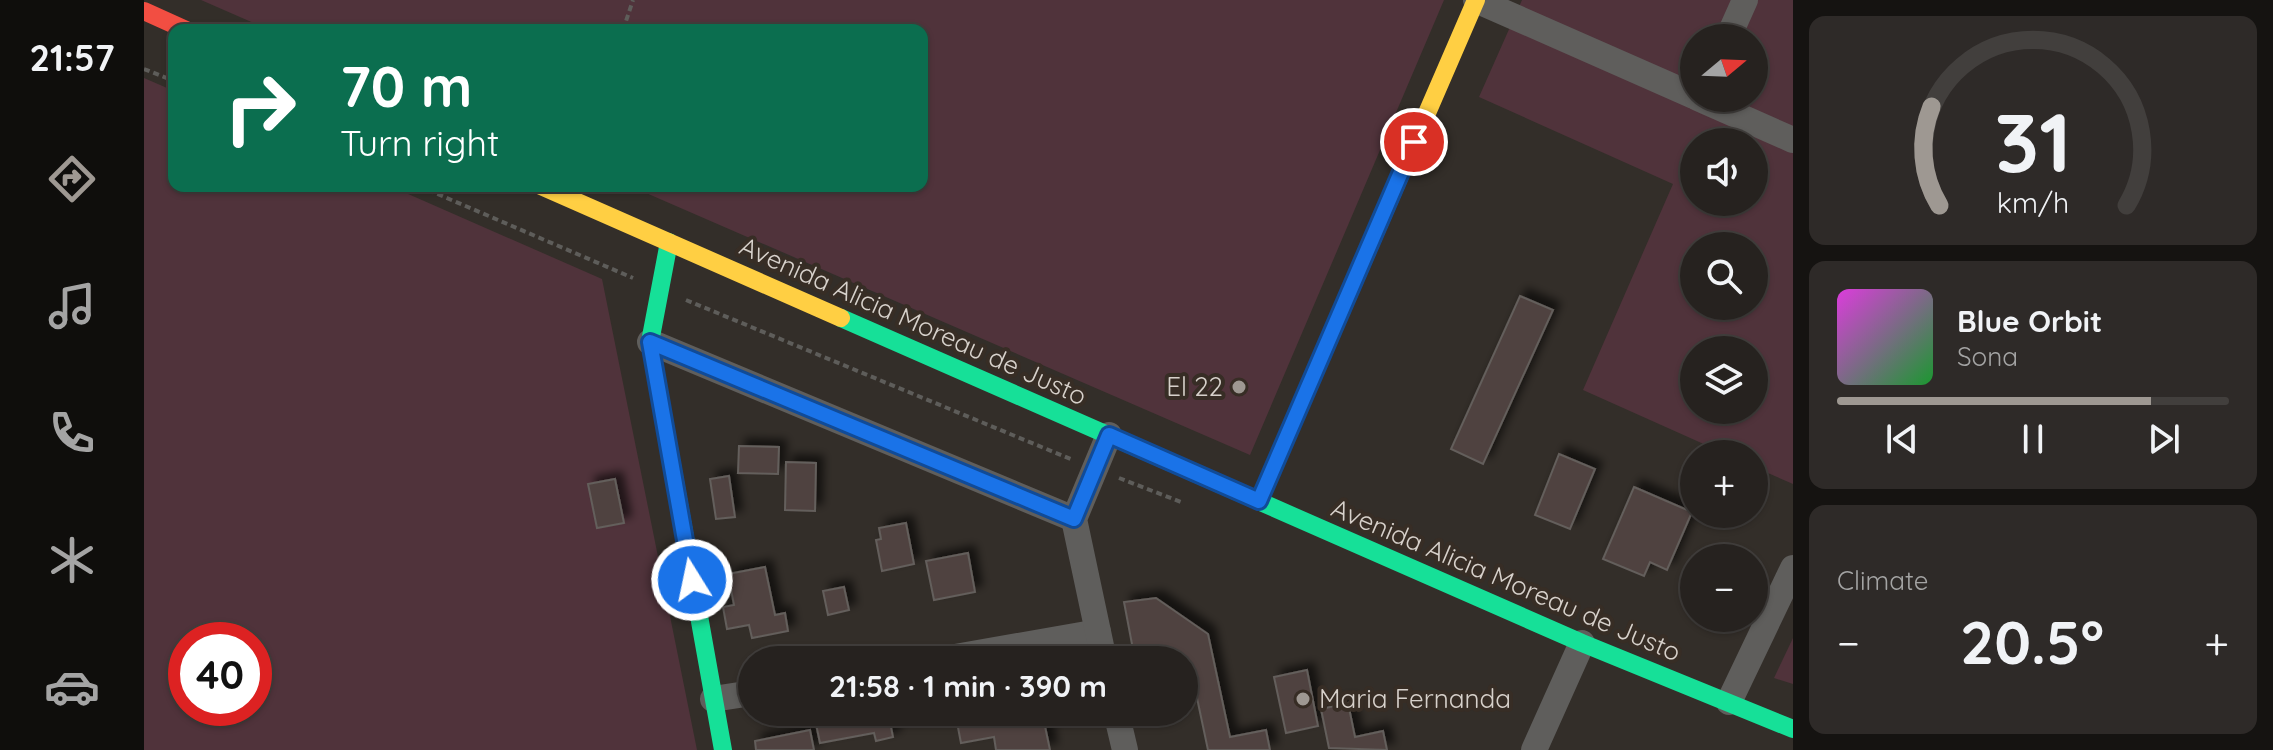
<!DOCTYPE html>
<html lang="en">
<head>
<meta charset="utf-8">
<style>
	body { margin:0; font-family:Quicksand,sans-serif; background:#2e2a28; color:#f1f3f6; height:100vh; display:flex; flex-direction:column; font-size:30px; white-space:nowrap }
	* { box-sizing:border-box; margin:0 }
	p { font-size:26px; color:#a4a4a4 }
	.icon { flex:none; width:44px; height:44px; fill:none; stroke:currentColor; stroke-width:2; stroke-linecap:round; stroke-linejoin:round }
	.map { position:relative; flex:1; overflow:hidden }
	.drawer { display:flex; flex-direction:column; gap:16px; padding:16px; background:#151311; width:480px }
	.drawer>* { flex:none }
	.guide { position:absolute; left:24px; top:24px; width:760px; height:168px; border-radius:16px; box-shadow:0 2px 6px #0004,0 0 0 2px #423f3d; background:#0b6e4f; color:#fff; overflow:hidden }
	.needle { width:52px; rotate:71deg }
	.buttons { position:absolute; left:1536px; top:24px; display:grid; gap:16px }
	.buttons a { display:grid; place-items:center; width:88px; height:88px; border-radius:50%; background:#26221f; box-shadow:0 2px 6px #0004,0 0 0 2px #423f3d; font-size:40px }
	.speed { position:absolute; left:24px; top:622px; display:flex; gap:16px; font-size:40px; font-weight:700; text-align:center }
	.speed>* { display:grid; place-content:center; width:104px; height:104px; border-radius:50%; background:#26221f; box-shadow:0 2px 6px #0004,0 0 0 2px #423f3d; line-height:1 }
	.speed .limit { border:12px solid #d22; background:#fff; color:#111 }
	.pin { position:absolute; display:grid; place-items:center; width:68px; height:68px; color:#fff; margin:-34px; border:4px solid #fff; border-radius:50%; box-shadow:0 2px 8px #0007 }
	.me { position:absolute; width:88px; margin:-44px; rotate:350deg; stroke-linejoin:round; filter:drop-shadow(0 0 6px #0008) }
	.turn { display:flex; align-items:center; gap:28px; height:168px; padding:0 40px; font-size:36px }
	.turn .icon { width:104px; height:104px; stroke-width:2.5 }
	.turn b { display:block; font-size:56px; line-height:68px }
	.big { font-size:60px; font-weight:800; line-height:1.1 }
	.drawer .tile { flex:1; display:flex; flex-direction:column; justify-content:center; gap:12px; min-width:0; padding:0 28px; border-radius:16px; background:#2e2a28 }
	.drawer .dial { align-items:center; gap:0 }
	.dial svg { height:208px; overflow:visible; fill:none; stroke:#423f3d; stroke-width:7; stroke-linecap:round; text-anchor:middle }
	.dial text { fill:#f1f3f6; stroke:none }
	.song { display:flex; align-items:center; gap:24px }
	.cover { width:96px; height:96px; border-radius:12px; background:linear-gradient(135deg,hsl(300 70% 55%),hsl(130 70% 35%)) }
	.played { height:8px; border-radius:4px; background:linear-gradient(90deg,#9e9892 80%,#423f3d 80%) }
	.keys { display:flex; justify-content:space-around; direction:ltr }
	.heat { display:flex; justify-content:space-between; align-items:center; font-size:44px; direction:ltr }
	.trip { position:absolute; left:594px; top:646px; width:460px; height:80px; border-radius:40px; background:#26221f; box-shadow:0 2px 6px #0004,0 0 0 2px #423f3d; font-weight:800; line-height:80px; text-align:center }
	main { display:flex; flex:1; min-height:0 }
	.dock { display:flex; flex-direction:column; width:144px; justify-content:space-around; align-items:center; background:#0f0e0c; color:#a4a4a4 }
	.dock .icon { width:56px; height:56px }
	.dock .selected { color:#9e9892 }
	.dock b { font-size:36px; color:#f1f3f6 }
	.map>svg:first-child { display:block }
	.green { fill:#50333b; fill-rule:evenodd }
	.building { fill:#4f4340; stroke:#645e5b; stroke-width:2; filter:url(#shadow) }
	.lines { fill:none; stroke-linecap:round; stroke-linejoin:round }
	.path { stroke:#5e5d5a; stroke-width:4; stroke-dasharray:6 4; stroke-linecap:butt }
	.street { stroke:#5f5e5c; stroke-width:26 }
	.fast { stroke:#16e098; stroke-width:18 }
	.slow { stroke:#ffcf43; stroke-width:18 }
	.jam { stroke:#f24e42; stroke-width:18 }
	.route-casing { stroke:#114b97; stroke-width:20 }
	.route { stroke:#1a73e8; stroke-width:14 }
	.poi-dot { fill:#9e9892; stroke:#372d25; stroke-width:3 }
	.labels { text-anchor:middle; stroke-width:8; stroke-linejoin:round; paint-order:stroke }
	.street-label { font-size:26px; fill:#d7d1cb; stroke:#372d25 }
	.poi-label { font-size:26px; fill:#d7d1cb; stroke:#372d25; text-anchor:end }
</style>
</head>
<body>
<main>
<nav class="dock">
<b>21:57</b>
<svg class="icon selected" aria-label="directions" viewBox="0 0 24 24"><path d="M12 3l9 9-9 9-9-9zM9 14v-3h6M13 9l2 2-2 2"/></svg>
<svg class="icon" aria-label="music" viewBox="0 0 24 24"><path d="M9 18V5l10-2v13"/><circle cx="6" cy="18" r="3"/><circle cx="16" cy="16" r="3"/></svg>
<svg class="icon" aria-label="phone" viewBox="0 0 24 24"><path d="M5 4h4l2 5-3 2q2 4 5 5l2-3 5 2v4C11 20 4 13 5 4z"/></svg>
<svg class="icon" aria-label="climate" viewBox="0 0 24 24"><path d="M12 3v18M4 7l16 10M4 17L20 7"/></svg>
<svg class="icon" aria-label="car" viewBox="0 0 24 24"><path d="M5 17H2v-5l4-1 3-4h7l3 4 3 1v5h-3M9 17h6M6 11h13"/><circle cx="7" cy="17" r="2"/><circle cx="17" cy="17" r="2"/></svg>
</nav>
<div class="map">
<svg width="1649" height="750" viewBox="0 0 1649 750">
	<defs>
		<filter id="shadow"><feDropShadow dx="7" dy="-7" stdDeviation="4" flood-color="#0009"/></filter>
	</defs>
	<rect width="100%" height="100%" fill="#332e29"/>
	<g class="green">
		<path d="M57 0H1300L1106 455 486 186H778V30H126Z"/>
		<path d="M1378 0H1649V484L1610 467V454H1582L1439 390 1529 184 1335 97ZM1550 38H1610V98H1550ZM1550 142H1610V202H1550ZM1550 246H1610V306H1550ZM1550 350H1610V410H1550Z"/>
		<path d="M0 78 30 91V186H246L458 279 553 750H0ZM42 640H110V708H42Z"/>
		<path d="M1649 638V684L1630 678Z"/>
	</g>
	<g class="building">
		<path d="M1376 296 1409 310 1339 464 1307 449Z"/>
		<path d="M595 446 635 447 634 474 594 473Z"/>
		<path d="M1415 454 1451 469 1426 529 1391 515Z"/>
		<path d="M642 462 672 463 671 511 641 510Z"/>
		<path d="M585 476 591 517 572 519 566 479Z"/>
		<path d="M471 479 480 523 453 528 444 484Z"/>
		<path d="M1490 487 1548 512 1523 570 1506 562 1500 576 1459 559Z"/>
		<path d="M762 523 770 564 738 571 732 540 737 539 735 528Z"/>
		<path d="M824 553 831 592 790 600 782 561Z"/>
		<path d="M621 567 631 615 641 613 644 631 608 638 605 625 583 629 579 607 590 605 584 574Z"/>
		<path d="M700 587 705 610 684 615 679 591Z"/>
		<path d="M1012 598 1064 634 1086 737 1122 730 1126 750H1064L1053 698 1040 701V660H991L980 602Z"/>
		<path d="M1163 670 1174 726 1142 733 1130 677Z"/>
		<path d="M1204 703 1211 737 1239 731 1243 750 1185 748 1177 709Z"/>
		<path d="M727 712H744L749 737 732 741 730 733 676 743 672 724Z"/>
		<path d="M811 712H898L906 750H852L850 737 817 743Z"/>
		<path d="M666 730 670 750H612L611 741Z"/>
	</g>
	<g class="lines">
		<g class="path">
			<path d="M479 30 489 0"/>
			<path d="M0 69 30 81"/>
			<path d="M275 186 489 278"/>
			<path d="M542 300 929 460"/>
			<path d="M975 478 1037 502"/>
		</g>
		<g class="street">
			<path d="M1332 0 1550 96"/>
			<path d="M1584 38 1601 0"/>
			<path d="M1554 98 1649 140"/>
			<path d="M506 342 930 519"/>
			<path d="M794 660 954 632"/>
			<path d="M960 660 930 519 965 435"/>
			<path d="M569 699 608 693"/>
			<path d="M1585 702 1649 568"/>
			<path d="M972 712 981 750"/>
			<path d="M1390 750 1438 643"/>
		</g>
		<g class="fast">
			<path d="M525 242 506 342 579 750"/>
			<path d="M697 318 1438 643 1649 729"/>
		</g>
		<g class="slow">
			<path d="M397 186 697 318"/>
			<path d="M1115 501 1332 0"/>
		</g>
		<path class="jam" d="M0 11 42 30"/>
	</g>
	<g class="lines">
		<defs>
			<path id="route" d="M548 580 506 342 930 519 965 435 1115 501 1270 142"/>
		</defs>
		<use href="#route" class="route-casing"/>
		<use href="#route" class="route"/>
	</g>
	<g class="poi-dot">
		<circle cx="1095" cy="387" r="8"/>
		<circle cx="1159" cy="699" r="8"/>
	</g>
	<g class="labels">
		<g class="street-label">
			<text transform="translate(769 321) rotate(24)" y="9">Avenida Alicia Moreau de Justo</text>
			<text transform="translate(1362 580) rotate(23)" y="9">Avenida Alicia Moreau de Justo</text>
		</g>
		<g class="poi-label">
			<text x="1079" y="396">El 22</text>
			<text x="1175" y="708" text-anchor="start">Maria Fernanda</text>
		</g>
	</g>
</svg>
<div class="buttons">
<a><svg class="needle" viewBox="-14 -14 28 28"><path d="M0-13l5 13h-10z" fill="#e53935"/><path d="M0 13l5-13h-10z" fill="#a4a4a4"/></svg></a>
<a><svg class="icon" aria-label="sound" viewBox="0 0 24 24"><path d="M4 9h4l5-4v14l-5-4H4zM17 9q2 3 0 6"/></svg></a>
<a><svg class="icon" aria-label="search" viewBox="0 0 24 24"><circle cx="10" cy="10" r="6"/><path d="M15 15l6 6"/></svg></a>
<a><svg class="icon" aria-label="layers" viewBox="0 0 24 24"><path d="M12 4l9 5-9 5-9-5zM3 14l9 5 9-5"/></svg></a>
<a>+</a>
<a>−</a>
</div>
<div class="speed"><div class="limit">40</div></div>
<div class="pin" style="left:1270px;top:142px;background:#d93025"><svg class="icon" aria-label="arrive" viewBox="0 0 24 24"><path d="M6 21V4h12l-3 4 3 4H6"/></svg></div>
<svg class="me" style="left:548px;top:580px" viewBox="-20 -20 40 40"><circle r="17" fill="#1a73e8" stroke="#fff" stroke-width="3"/><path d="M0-11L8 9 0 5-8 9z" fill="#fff"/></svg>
<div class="trip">21:58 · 1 min · 390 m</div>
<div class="guide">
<div class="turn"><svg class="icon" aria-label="right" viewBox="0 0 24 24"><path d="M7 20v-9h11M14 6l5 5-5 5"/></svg><div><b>70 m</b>Turn right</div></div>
</div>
</div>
<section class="drawer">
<div class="tile dial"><svg viewBox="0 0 100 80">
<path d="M14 69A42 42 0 1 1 86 69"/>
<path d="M14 69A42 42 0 0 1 11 31" stroke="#9e9892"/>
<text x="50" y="56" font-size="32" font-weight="700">31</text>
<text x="50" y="72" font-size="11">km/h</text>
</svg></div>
<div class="tile">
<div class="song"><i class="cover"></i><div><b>Blue Orbit</b><p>Sona</p></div></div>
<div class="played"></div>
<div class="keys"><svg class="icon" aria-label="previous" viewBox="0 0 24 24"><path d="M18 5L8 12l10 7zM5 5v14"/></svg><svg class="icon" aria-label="pause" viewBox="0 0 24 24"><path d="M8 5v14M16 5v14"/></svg><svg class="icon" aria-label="next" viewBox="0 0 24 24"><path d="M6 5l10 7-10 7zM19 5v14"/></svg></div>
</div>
<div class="tile"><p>Climate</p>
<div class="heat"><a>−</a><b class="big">20.5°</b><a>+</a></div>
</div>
</section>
</main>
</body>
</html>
